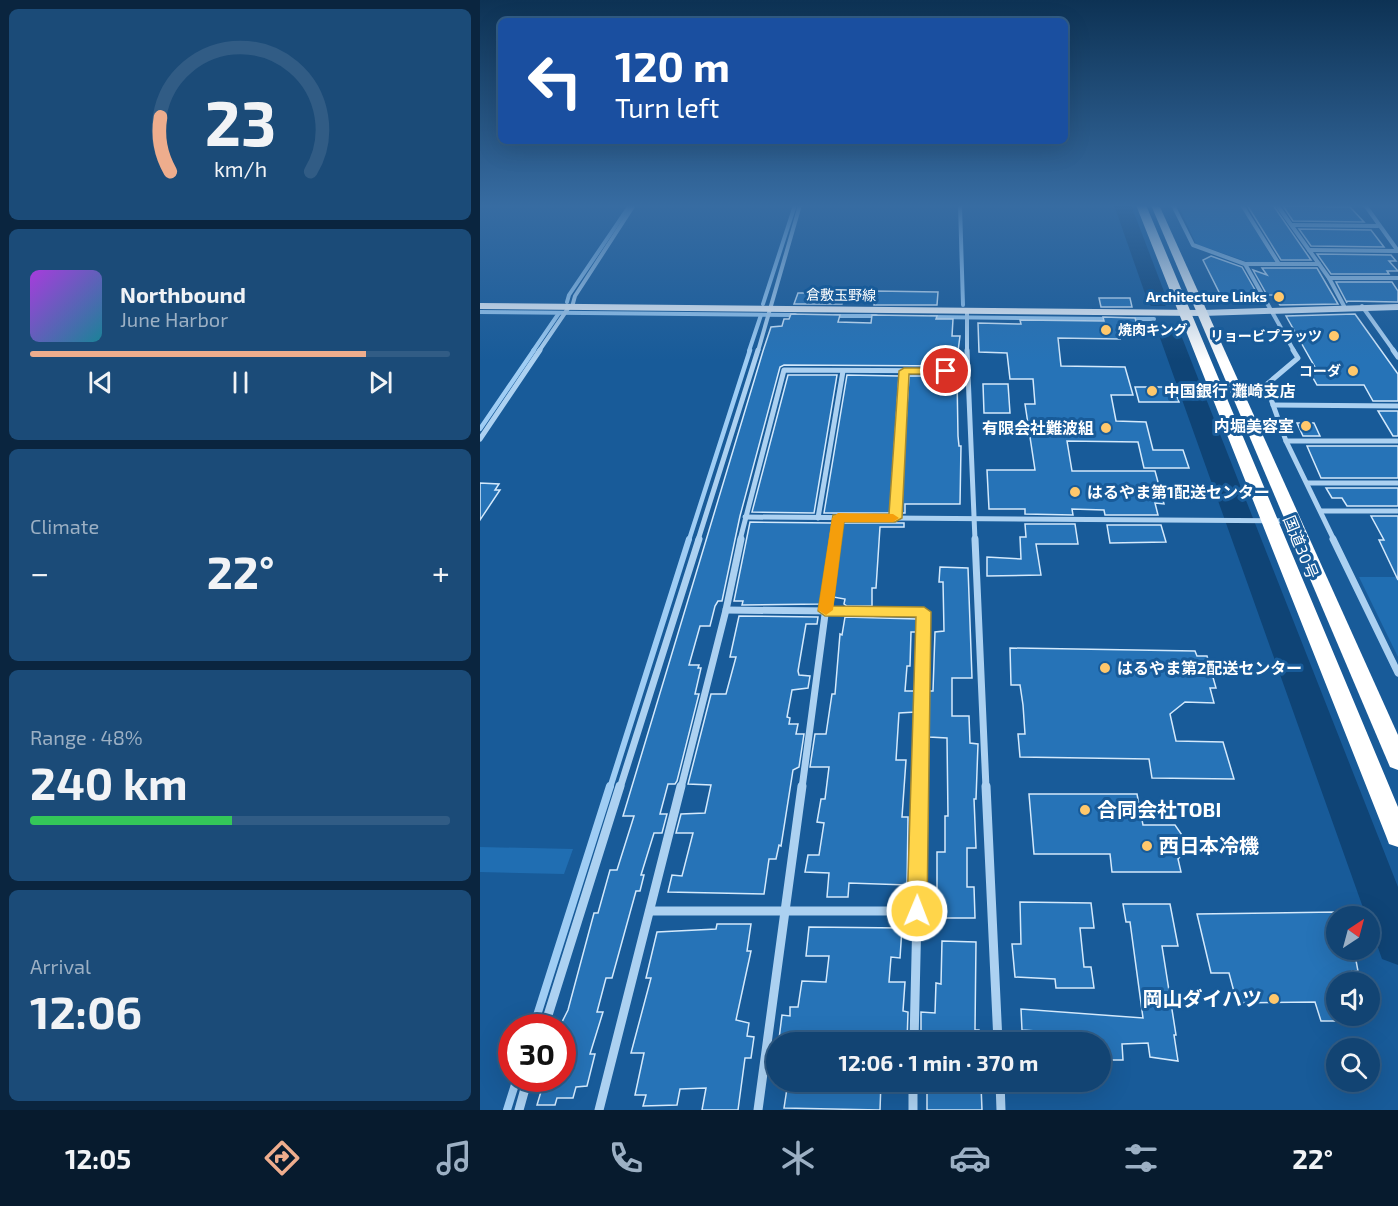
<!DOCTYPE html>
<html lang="en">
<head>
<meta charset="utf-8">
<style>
	body { margin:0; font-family:"Exo 2","Noto Sans JP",sans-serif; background:#1b4b78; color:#f1f3f6; height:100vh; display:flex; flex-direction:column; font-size:22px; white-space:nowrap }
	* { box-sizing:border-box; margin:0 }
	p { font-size:20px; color:#9cb0c4 }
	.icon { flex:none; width:33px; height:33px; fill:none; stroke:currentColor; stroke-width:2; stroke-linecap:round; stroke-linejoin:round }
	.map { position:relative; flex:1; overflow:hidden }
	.panel { display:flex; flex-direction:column; gap:9px; padding:9px; background:#0a253f; width:480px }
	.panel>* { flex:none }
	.hud { position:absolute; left:18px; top:18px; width:570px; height:126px; border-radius:9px; box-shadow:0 6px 24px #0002,0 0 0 2px #315c85; background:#1a4fa0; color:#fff; overflow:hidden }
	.needle { width:39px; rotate:36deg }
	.fabs { position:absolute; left:846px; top:906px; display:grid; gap:12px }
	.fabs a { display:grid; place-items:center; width:54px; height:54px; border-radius:50%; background:#124473; box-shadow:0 6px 24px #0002,0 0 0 2px #315c85; font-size:30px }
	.speed { position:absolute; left:18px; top:1014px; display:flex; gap:12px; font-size:30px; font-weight:700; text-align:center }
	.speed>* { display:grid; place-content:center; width:78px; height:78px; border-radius:50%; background:#124473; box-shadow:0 6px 24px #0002,0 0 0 2px #315c85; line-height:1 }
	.speed .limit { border:9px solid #d22; background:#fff; color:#111 }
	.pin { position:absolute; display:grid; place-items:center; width:51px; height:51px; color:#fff; margin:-26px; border:3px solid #fff; border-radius:50%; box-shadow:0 2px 6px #0007 }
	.me { position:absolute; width:66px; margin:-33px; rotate:1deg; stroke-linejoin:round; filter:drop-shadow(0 0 4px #0008) }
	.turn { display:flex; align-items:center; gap:21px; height:126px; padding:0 18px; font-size:27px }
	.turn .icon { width:78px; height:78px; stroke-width:2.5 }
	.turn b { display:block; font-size:42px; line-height:51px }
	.big { font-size:45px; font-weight:700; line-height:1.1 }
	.panel .card { flex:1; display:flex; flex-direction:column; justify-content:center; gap:9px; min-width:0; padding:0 21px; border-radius:9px; background:#1b4b78 }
	.panel .dial { align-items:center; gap:0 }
	.dial svg { height:156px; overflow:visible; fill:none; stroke:#315c85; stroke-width:7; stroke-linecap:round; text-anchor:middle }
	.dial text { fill:#f1f3f6; stroke:none }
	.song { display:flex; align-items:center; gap:18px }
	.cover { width:72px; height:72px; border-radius:9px; background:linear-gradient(135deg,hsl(280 70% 55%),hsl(190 70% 35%)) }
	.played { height:6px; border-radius:3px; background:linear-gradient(90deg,#eead8d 80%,#315c85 80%) }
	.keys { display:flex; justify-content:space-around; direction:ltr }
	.heat { display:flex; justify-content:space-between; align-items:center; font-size:33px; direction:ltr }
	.charge { height:9px; border-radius:4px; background:linear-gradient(90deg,#34c759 48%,#315c85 0) }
	.trip { position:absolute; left:286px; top:1032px; width:345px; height:60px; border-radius:30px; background:#124473; box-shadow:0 6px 24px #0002,0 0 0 2px #315c85; font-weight:700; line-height:60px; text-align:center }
	.menu { display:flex; height:96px; justify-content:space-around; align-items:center; background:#071b2e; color:#9cb0c4 }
	.menu .icon { width:42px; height:42px }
	.menu .selected { color:#eead8d }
	.menu b { font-size:27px; color:#f1f3f6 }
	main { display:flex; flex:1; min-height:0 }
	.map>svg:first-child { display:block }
	.green { fill:#206eb2 }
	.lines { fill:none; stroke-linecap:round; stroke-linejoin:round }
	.stream-far3 { stroke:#9fcdf4; stroke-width:4 }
	.stream-far2 { stroke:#9fcdf4; stroke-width:4.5 }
	.stream-far1 { stroke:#9fcdf4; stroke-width:6 }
	.stream { stroke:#9fcdf4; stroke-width:8 }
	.river { fill:#0f4476; fill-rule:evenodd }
	.building { fill:#2673b7; stroke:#d3e9fc; stroke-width:1.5 }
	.street-far3 { stroke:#acd1f1; stroke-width:4 }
	.street-far2 { stroke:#acd1f1; stroke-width:5 }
	.street-far1 { stroke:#acd1f1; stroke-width:7 }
	.street { stroke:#acd1f1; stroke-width:9 }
	.secondary { fill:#dbecfc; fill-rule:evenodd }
	.primary { fill:#f6faff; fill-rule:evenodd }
	.highway { fill:#fff; fill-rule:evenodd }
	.route { fill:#ffd54a; stroke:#a68a30; stroke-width:1.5 }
	.slow { fill:#f59e0b }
	.poi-dot { fill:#ffc86c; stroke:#185b99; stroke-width:2 }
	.labels { text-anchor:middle; stroke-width:6; stroke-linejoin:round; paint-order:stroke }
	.far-street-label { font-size:14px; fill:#fff; stroke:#185b99 }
	.far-poi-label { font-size:14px; font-weight:bold; fill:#fff; stroke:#185b99; text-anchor:end }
	.poi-label { font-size:16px; font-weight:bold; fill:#fff; stroke:#185b99; text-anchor:start }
	.street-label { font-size:16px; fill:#fff; stroke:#185b99 }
	.near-poi-label { font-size:20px; font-weight:bold; fill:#fff; stroke:#185b99; text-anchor:start }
</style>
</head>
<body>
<main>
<section class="panel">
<div class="card dial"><svg viewBox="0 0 100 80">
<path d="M14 69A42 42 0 1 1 86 69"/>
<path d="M14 69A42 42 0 0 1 9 41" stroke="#eead8d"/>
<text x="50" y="56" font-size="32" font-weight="700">23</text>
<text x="50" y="72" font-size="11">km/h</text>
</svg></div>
<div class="card">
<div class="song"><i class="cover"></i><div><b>Northbound</b><p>June Harbor</p></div></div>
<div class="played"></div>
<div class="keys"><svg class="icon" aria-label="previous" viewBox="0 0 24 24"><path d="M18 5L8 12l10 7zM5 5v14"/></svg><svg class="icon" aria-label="pause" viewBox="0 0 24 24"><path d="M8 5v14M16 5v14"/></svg><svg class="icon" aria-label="next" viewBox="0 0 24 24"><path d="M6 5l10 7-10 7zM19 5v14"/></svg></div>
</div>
<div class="card"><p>Climate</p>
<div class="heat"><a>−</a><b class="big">22°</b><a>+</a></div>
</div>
<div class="card"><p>Range · 48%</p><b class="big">240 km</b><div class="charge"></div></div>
<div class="card"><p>Arrival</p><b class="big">12:06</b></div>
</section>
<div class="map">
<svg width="918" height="1110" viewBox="0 0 918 1110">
	<rect width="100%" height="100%" fill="#185b99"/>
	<g class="green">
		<path d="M698 205H760L795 262H768L716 244Z"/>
		<path d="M879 577H918V657Z"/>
		<path d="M0 847 93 849 84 874 0 872Z"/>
	</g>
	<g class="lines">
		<g class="stream-far3">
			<path d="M480 205 483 305"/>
			<path d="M87 302 89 295 150 205"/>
			<path d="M283 304 315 205"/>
			<path d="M0 312 315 315"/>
			<path d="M355 316H396"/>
			<path d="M451 317 630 319"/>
			<path d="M649 319H674"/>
			<path d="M53 351 79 313"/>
			<path d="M269 351 281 315"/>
		</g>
		<g class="stream-far2">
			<path d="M0 429 54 350"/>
			<path d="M209 540 270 350"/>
		</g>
		<path class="stream-far1" d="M130 788 209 539"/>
		<g class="stream">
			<path d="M53 1028 130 786"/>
			<path d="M27 1110 37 1078"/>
		</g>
		<g class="river">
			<path d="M634 205H651L688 302 685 306H671L668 302Z"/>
			<path d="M690 328 698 330 701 335 918 887V965L902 959 890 925V916H886L679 335 682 330Z"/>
		</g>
	</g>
	<g class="building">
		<path d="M767 205H793L831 260H801Z"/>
		<path d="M803 206 870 207 884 222 813 221Z"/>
		<path d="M819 229 891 230 904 247 831 246Z"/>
		<path d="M837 254 911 255 916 261H909L918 271H907L909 274H851Z"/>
		<path d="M731 256 762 267 778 295 741 296 723 260Z"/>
		<path d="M782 268H837L858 304 800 305 793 295H787L773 270 787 275Z"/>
		<path d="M856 282H912L918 291V302L866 301 867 303Z"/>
		<path d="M325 291H365L362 304H314L318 293H324Z"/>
		<path d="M396 291 458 292 457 305H394Z"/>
		<path d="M619 298H650L652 307H621Z"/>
		<path d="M311 314 360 315 358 322 391 323 392 315 457 316 456 319H473L472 336H480L476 366 304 365 300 367 260 516 242 601H238L235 606 230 626H220L209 665H219L218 668H221L215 694H219L197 781 195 784H188L180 814H187L182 833H174L161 875H164L160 891H156L132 978H126L117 1012H123L110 1054H115L107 1086 96 1087 93 1098H77L75 1105H57L65 1078H82V1022L88 1010 114 913H118L130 870H137L154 816H143L283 351 291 327 302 326 304 319H309Z"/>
		<path d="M875 314 918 374V401H893L884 385H837L828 369H836L806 316Z"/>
		<path d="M623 317 655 318 660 334 639 333 640 339 578 338 581 366 645 367 653 395H631L636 421 666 422 673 450H703L709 468H664L658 442 587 441 592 471H675L684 504 675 503 678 515H625L624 510 592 509 593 515 545 514V509H509L507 470H555L545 404H555L553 379H530L527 353 499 352 498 323 541 324 540 320 624 321Z"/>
		<path d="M308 375H357L334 513 272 512Z"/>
		<path d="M367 375 419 376 410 513H344Z"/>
		<path d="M429 376H477L478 436 479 446H481L480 504H425V513H420Z"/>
		<path d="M503 384H528L530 413H504Z"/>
		<path d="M655 387H694L699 402H659Z"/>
		<path d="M898 411H918V436H913Z"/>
		<path d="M817 423H834L840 436H823Z"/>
		<path d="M827 446H918V478H841Z"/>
		<path d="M0 483 19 484 15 490H20L0 520Z"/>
		<path d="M846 488H918V506H867L862 498H852Z"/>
		<path d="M891 516H918V580L899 540H904Z"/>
		<path d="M270 522 352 523 341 604 262 605 263 601H254Z"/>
		<path d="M362 523H424V527H400L396 588H392V606H367L364 604 365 599 353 597Z"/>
		<path d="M545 524H595L598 544H556L561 575 507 576V557L541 559 540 537H546Z"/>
		<path d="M627 525H681L686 542 630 543Z"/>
		<path d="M460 567 488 568 492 678H472V716H489L490 743 498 744 496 799H494L496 848H487V887H494L495 918H449L450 888H457V852H465V816H468L467 738 449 737 447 712 448 691H453L455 632 464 631 463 582H459Z"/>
		<path d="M259 616 338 617 337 624H326L318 671 319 675 330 676 328 688 312 690 307 717 310 718 309 724H318L316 734H324L319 767 313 770 301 846 299 845 296 859H289L284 894 188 892 192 875 202 876 213 833H196L201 814 225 813 231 785 208 784 231 694H246L256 657H250Z"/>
		<path d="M365 617 437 619V632H431L430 666H427L425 691H437L436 712 419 713 416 760H426L422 817H428L427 885 369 883 368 897H347L349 873 325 872 328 855H339L344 823 337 822 341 799H345L349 767H330L335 734H346L352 694H355L360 634 362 635Z"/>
		<path d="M530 648 715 651 717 656H727L736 688H730L734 703 705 702 690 714 696 741 743 742 754 779 672 778 669 759 540 757 538 734H545L543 705 540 685H531Z"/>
		<path d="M549 794H657L663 825H695L704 838 706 850 698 859 701 872H632L630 854H554Z"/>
		<path d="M540 902 611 903 614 928H600L604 967H611L614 988H576L575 979 535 977 532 944H541Z"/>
		<path d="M643 904H690L698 946H682L696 1035H694L698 1061 670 1057 668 1043 642 1044 643 1060H621V1042H556V1031L542 1030 541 1009 663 1018 650 922H646Z"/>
		<path d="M856 912V950H874L878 971H872L876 982H856V1021H841L835 1002 757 1003 749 973H731L717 914Z"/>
		<path d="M237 924H271L267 951H271L256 1020 269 1023 267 1036 274 1037 271 1058H265L258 1110H222L226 1088 200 1089 197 1105 163 1106 166 1095H155L164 1053H151L171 978H166L177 932 236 929Z"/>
		<path d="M329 927 422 928 420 958 411 957 409 982H425L423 1011 428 1012 427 1042H316L317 1040 299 1039 302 1015 310 1016V1007H318L322 981 346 982 349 956H326Z"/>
		<path d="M462 941 496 942 495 1030H499L500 1042H441V1012L455 1013 456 983 461 984Z"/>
		<path d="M308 1082H401L400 1110 304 1108Z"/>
		<path d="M447 1085H501L502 1110H447Z"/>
	</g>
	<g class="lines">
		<g class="street-far3">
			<path d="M693 205 713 245 765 264 814 351"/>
			<path d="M762 205 799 264"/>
			<path d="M797 205 849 278 864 306"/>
			<path d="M885 205 918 251"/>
			<path d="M812 225 898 226"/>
			<path d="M829 250 917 251"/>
			<path d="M765 264H839"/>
			<path d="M849 278H918"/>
			<path d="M882 306 914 351"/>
			<path d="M92 307 95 296 154 205"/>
			<path d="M487 312V351"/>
			<path d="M59 351 89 307"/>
			<path d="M278 351 320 205"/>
		</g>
		<g class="street-far2">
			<path d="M487 350 495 540"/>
			<path d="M813 350 818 358 786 385 806 441 854 540"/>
			<path d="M913 350 918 357"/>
			<path d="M793 405 918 406"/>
			<path d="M0 439 60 350"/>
			<path d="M806 441H918"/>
			<path d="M828 483H918"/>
			<path d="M841 511H918"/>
			<path d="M265 517 814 521"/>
			<path d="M338 518 363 371"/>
			<path d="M415 518 424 371"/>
			<path d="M218 540 278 350"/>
			<path d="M260 540 304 370 487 371"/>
			<path d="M355 540 358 518"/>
		</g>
		<g class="street-far1">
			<path d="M495 539 506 788"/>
			<path d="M853 539 918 673"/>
			<path d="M246 610 444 612 440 788"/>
			<path d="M140 788 219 539"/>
			<path d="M201 788 246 610 261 539"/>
			<path d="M322 788 355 539"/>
		</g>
		<g class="street">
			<path d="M506 786 518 1042"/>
			<path d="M170 911H437"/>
			<path d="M64 1028 140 786"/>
			<path d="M434 1042 440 786"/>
			<path d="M433 1082V1110"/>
			<path d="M520 1082 521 1110"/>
			<path d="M39 1110 48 1078"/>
			<path d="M119 1110 201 786"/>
			<path d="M278 1110 322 786"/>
		</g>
		<path class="secondary" d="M918 304V310L722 316 718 313 722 310Z"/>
		<path class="primary" d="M0 303 722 310 727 313 722 316 0 309Z"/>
		<g class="highway">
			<path d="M656 205H666L918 807V847L909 844 906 836Z"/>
			<path d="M671 205 680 207 918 735V770L910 767 907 760Z"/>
		</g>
	</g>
	<linearGradient id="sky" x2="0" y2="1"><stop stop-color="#0d3254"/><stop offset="0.57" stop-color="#376ca2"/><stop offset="1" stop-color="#376ca2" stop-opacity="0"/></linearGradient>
	<rect width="918" height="361" fill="url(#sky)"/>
	<path class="route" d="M424 368H466L471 371 466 374H429L422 518 415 522H364L353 606 444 607 451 612 447 911 444 918 437 921 430 918 427 911 436 617 345 616 338 611 353 515 409 514 419 371Z"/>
	<path class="slow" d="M358 513 413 514 419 518 413 522H364L353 610 346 615 338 610 352 518Z"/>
	<g class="poi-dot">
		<circle cx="799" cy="297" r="6"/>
		<circle cx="626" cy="330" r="6"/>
		<circle cx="854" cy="336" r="6"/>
		<circle cx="873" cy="371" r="6"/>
		<circle cx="672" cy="391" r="6"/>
		<circle cx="826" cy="426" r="6"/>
		<circle cx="626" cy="428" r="6"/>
		<circle cx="595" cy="492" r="6"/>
		<circle cx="625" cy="668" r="6"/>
		<circle cx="605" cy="810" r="6"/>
		<circle cx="667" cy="846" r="6"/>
		<circle cx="794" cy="999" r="6"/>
	</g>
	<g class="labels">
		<g class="far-street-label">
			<text transform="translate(361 295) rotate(1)" y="5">倉敷玉野線</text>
		</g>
		<g class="far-poi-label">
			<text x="787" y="302">Architecture Links</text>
			<text x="638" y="335" text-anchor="start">焼肉キング</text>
			<text x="842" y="341">リョービプラッツ</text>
			<text x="861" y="376">コーダ</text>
		</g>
		<g class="poi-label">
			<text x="684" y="397">中国銀行 灘崎支店</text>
			<text x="814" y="432" text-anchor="end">内堀美容室</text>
			<text x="614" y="434" text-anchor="end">有限会社難波組</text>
			<text x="607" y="498">はるやま第1配送センター</text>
			<text x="637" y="674">はるやま第2配送センター</text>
		</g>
		<g class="street-label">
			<text transform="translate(821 547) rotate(68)" y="6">国道30号</text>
		</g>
		<g class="near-poi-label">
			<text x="617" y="817">合同会社TOBI</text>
			<text x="679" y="853">西日本冷機</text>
			<text x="782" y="1006" text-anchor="end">岡山ダイハツ</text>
		</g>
	</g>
</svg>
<div class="fabs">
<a><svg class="needle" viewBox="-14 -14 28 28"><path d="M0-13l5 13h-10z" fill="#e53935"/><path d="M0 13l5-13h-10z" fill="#9cb0c4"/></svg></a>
<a><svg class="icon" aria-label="sound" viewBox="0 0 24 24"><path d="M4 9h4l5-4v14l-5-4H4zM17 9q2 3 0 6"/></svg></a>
<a><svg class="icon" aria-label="search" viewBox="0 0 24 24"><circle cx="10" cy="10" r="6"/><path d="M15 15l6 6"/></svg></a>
</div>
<div class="speed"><div class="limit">30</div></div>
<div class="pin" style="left:466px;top:371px;background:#d93025"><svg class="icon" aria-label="arrive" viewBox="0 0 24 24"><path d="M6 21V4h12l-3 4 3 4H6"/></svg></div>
<svg class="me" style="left:437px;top:911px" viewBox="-20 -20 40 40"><circle r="17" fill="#ffd54a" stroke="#fff" stroke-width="3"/><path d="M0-11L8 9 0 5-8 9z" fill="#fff"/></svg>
<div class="trip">12:06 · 1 min · 370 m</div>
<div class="hud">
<div class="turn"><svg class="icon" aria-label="left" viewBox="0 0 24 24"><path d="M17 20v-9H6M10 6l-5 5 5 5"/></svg><div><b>120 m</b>Turn left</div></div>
</div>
</div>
</main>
<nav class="menu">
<b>12:05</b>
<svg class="icon selected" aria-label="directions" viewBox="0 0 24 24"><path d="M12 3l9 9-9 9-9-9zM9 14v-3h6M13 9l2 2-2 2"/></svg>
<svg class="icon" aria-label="music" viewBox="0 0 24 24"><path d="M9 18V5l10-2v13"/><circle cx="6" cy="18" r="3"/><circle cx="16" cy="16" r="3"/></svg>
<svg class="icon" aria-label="phone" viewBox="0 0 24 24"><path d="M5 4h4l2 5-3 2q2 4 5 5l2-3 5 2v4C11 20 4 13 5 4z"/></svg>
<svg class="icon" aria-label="climate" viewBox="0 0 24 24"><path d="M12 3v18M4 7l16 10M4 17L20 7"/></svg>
<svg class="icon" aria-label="car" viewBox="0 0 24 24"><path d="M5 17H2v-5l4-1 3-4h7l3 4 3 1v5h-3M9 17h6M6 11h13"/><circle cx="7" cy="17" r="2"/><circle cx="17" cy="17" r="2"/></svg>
<svg class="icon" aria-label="filters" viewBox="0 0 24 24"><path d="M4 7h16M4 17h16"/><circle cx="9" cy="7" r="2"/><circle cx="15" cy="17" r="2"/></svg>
<b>22°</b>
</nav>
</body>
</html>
